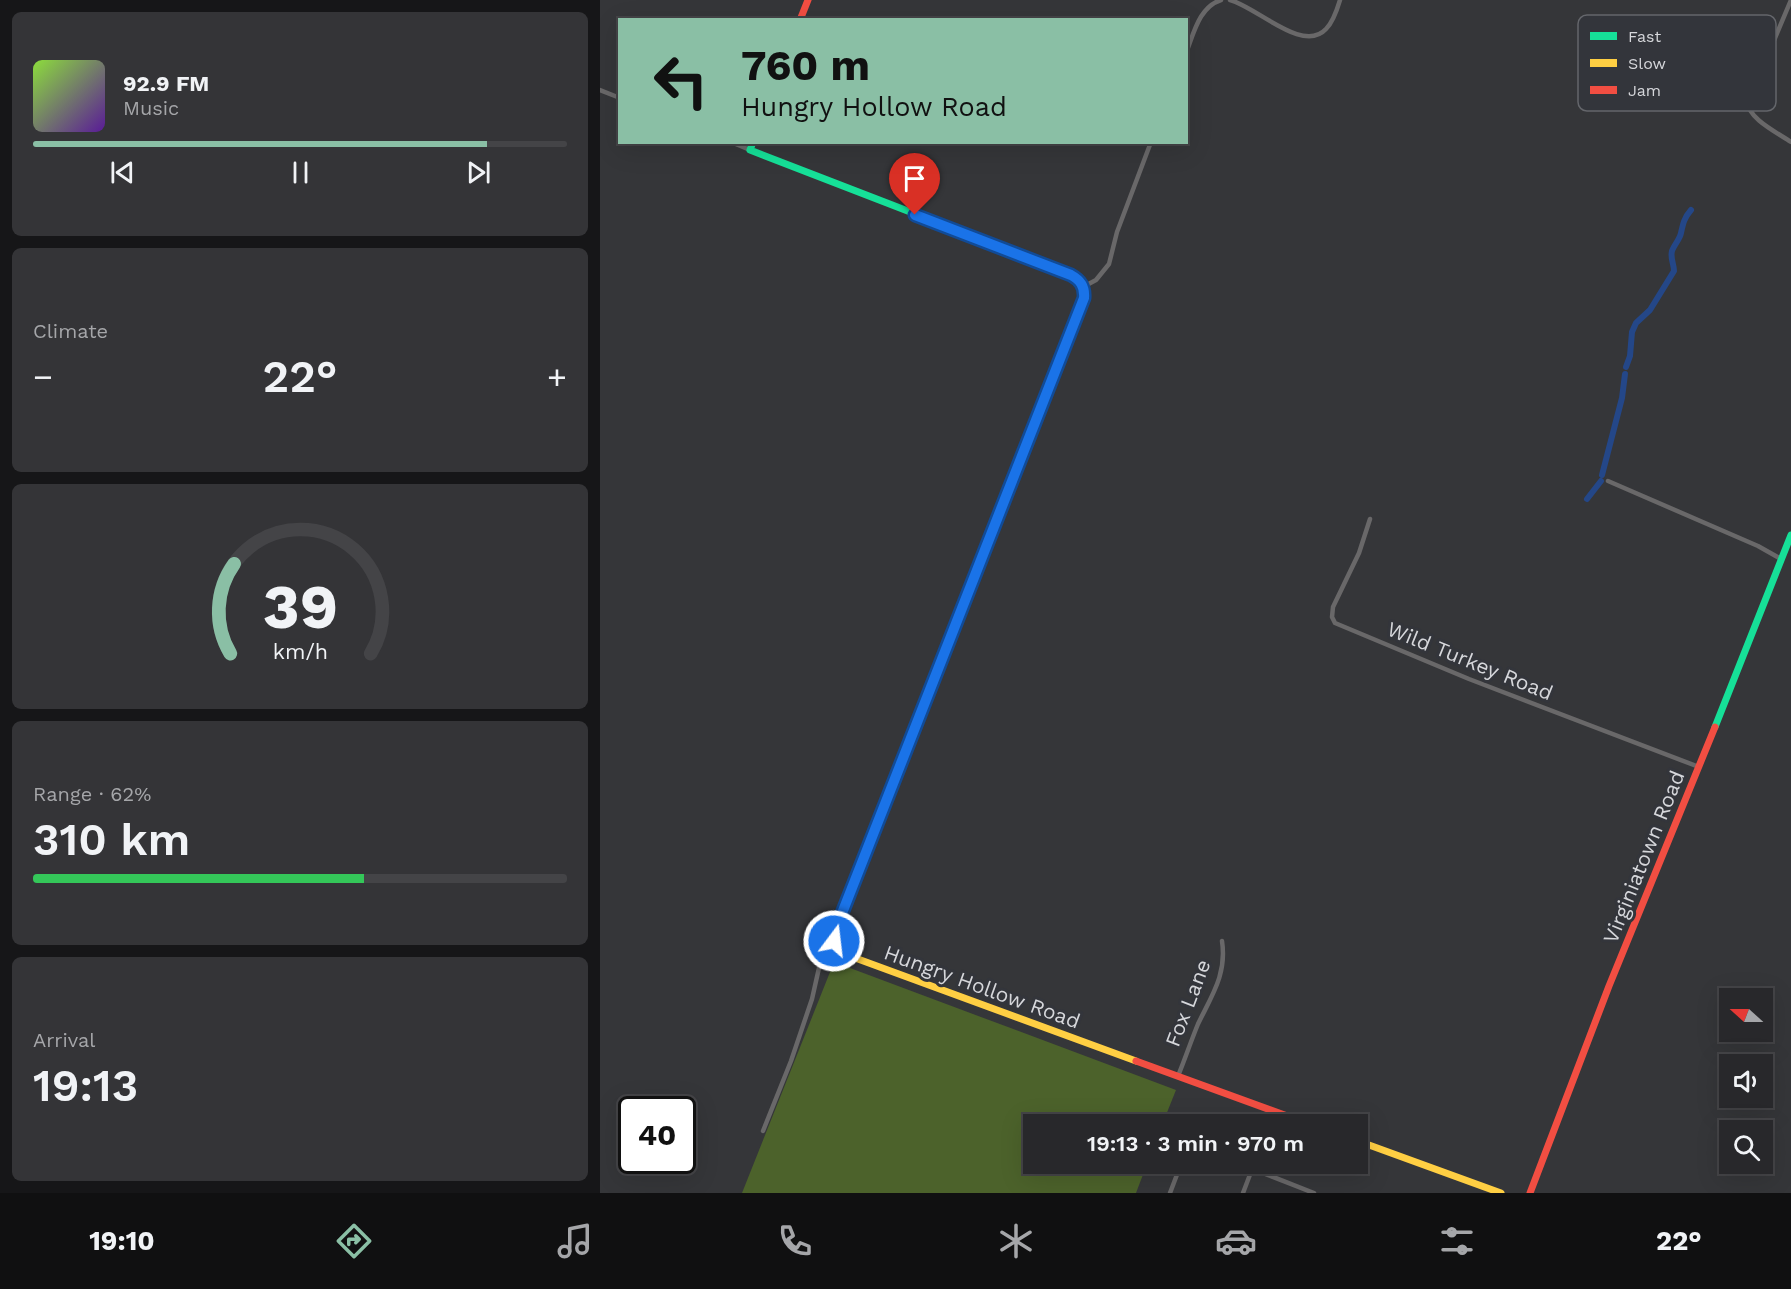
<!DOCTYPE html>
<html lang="en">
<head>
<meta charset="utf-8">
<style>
	body { margin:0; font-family:"Work Sans",sans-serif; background:#343437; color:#f1f3f6; height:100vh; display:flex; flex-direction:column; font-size:22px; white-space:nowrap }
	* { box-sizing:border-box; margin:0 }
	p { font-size:20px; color:#a5a6a9 }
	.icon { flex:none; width:33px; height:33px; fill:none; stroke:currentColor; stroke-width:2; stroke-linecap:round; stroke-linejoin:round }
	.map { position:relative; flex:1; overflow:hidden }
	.sheet { display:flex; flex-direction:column; gap:12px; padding:12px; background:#161618; width:600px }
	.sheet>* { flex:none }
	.top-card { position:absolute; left:18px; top:18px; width:570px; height:126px; border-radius:0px; box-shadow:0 6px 24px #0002,0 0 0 2px #444447; background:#8abfa5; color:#111; overflow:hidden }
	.needle { width:39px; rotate:291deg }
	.tools { position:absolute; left:1119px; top:988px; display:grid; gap:12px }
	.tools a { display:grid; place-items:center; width:54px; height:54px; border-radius:0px; background:#28282b; box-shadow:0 6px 24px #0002,0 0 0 2px #444447; font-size:30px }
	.speed { position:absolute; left:18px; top:1096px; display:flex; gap:12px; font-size:30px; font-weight:700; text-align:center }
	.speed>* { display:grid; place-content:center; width:78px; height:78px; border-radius:50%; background:#28282b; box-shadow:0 6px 24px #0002,0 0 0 2px #444447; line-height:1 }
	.speed .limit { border:3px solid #111; border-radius:9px; background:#fff; color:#111 }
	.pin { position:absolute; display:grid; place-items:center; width:51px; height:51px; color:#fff; margin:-62px -26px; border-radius:50% 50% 50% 0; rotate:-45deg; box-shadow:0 0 6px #0007 }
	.pin .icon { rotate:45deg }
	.me { position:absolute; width:66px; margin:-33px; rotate:15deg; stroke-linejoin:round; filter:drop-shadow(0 0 4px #0008) }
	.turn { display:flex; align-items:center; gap:21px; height:126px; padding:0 24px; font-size:27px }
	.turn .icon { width:78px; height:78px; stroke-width:2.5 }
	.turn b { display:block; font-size:42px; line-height:51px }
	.big { font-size:45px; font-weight:600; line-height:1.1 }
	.sheet .card { flex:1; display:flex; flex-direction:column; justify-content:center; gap:9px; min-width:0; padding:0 21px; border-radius:9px; background:#343437 }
	.sheet .dial { align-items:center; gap:0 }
	.dial svg { height:156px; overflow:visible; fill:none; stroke:#444447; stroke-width:7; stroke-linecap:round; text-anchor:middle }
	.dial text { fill:#f1f3f6; stroke:none }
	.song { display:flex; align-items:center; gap:18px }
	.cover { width:72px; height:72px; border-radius:9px; background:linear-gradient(135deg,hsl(90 70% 55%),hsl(270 70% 35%)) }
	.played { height:6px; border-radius:3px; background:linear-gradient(90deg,#8abfa5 85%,#444447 85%) }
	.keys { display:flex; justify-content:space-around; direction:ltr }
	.heat { display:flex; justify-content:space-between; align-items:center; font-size:33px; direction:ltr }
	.charge { height:9px; border-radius:4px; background:linear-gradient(90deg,#34c759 62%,#444447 0) }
	.trip { position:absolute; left:423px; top:1114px; width:345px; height:60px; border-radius:0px; background:#28282b; box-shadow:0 6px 24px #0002,0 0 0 2px #444447; font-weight:600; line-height:60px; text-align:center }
	.menu { display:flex; height:96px; justify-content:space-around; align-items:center; background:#101011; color:#a5a6a9 }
	.menu .icon { width:42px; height:42px }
	.menu .on { color:#8abfa5 }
	.menu b { font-size:27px; color:#f1f3f6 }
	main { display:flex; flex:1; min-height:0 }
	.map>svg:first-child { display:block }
	.green { fill:#4c622b }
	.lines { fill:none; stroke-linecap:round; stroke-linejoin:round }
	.canal { stroke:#244788; stroke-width:6 }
	.street { stroke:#696869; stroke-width:4.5 }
	.fast { stroke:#16e098; stroke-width:7 }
	.slow { stroke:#ffcf43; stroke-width:7 }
	.jam { stroke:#f24e42; stroke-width:7 }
	.route-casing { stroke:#114b97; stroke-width:15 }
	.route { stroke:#1a73e8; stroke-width:10 }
	.labels { text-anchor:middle; stroke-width:6; stroke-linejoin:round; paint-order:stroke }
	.street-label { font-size:21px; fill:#d6d7db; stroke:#33353b }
	.key { fill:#33353b; stroke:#64666b; stroke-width:1.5 }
	.key-label { font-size:16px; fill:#d6d7db }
</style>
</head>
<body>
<main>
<section class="sheet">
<div class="card">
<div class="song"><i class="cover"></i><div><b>92.9 FM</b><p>Music</p></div></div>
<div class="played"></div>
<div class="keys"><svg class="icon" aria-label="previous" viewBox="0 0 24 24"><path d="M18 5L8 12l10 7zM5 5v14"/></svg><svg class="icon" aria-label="pause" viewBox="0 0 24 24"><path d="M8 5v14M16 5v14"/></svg><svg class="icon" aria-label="next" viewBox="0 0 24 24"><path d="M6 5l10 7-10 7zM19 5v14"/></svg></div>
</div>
<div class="card"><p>Climate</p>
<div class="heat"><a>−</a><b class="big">22°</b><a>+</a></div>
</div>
<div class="card dial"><svg viewBox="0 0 100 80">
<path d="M14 69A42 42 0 1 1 86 69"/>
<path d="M14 69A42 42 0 0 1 16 23" stroke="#8abfa5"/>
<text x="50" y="56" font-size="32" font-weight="700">39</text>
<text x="50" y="72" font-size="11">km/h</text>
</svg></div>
<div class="card"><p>Range · 62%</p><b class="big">310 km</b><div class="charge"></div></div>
<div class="card"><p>Arrival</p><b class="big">19:13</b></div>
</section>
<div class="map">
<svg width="1191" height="1193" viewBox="0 0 1191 1193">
	<rect width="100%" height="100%" fill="#353639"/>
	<path class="green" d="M234 962 576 1090 562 1125H434V1164H547L536 1193H142Z"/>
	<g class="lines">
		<g class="canal">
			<path d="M1026 367 1030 356 1032 332 1036 323 1050 310 1074 271C1074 264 1070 258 1072 251 1074 245 1080 239 1081 233 1083 224 1084 218 1091 210"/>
			<path d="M1002 475 1022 398 1025 374"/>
			<path d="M987 499 1001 481"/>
		</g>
		<g class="street">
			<path d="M630 0C657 7 703 54 726 29 733 22 737 10 740 0"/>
			<path d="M1191 0 1148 102C1147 118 1178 133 1191 142"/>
			<path d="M586 53C594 33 599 7 621 0"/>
			<path d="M0 90 20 98"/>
			<path d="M131 142 150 150"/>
			<path d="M483 287 496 280 509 264 517 232 551 142"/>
			<path d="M1008 481 1158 546 1181 559"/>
			<path d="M770 519 759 553 733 607 732 617 735 623 869 679 1099 767"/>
			<path d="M578 1076C585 1059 591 1041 598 1024 612 995 627 974 622 941"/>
			<path d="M667 1125 672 1111"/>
			<path d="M163 1131 191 1061 212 999 221 959 229 950 236 946"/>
			<path d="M640 1164 714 1193"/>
			<path d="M570 1193 581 1164"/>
			<path d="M643 1193 654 1164"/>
		</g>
		<g class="fast">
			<path d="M153 142 150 150 463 271 479 281"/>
			<path d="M1115 727 1191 535"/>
			<path d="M240 918 366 599"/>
		</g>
		<g class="slow">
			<path d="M366 599 482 303 484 292 479 281"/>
			<path d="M240 918C234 933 231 946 247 955L536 1061"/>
			<path d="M758 1141 901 1193"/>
		</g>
		<g class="jam">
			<path d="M200 20 208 0"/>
			<path d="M536 1061 712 1125"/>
			<path d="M930 1193 1009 986 1115 727"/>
		</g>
	</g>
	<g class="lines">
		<defs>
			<path id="route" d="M234 941 237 926 484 298C485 286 480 280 471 275L315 215"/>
		</defs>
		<use href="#route" class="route-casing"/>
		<use href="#route" class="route"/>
	</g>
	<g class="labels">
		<g class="street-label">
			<text transform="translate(870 661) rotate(22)" y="7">Wild Turkey Road</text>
			<text transform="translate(1044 857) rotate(-68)" y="7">Virginiatown Road</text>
			<text transform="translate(382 987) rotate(20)" y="7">Hungry Hollow Road</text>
			<text transform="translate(588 1003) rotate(-69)" y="7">Fox Lane</text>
		</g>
	</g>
	<rect x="978" y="15" width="198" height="96" rx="9" class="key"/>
	<rect x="990" y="32" width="27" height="8" fill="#16e098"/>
	<rect x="990" y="59" width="27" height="8" fill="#ffcf43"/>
	<rect x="990" y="86" width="27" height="8" fill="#f24e42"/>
	<g class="key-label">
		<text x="1028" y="42">Fast</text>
		<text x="1028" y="69">Slow</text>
		<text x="1028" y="96">Jam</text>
	</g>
</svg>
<div class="tools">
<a><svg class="needle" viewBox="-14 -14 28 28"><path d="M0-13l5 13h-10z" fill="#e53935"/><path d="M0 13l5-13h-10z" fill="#a5a6a9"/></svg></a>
<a><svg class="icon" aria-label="sound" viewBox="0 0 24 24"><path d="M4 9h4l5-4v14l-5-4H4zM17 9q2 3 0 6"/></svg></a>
<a><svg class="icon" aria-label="search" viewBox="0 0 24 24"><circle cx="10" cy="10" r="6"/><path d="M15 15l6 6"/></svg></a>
</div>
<div class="speed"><div class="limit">40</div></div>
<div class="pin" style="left:315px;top:215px;background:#d93025"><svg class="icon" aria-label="arrive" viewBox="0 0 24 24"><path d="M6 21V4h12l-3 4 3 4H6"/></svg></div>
<svg class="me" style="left:234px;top:941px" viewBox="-20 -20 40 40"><circle r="17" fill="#1a73e8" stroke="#fff" stroke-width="3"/><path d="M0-11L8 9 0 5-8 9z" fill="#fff"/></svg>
<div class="trip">19:13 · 3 min · 970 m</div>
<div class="top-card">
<div class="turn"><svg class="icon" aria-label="left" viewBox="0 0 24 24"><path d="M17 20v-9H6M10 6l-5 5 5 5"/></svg><div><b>760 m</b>Hungry Hollow Road</div></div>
</div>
</div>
</main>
<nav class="menu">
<b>19:10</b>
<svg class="icon on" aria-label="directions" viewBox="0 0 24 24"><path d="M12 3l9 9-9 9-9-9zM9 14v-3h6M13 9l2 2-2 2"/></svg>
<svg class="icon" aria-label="music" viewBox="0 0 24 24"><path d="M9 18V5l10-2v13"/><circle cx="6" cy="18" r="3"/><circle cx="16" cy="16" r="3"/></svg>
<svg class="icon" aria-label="phone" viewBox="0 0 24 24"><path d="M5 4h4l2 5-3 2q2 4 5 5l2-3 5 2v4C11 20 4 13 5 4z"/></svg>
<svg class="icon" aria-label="climate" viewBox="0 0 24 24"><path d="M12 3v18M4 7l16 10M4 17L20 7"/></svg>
<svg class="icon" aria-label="car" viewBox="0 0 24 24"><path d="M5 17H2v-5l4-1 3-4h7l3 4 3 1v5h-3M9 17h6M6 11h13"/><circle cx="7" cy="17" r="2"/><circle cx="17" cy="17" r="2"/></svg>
<svg class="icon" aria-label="filters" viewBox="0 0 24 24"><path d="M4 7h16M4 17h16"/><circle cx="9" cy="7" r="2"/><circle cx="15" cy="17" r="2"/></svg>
<b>22°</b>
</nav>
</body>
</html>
